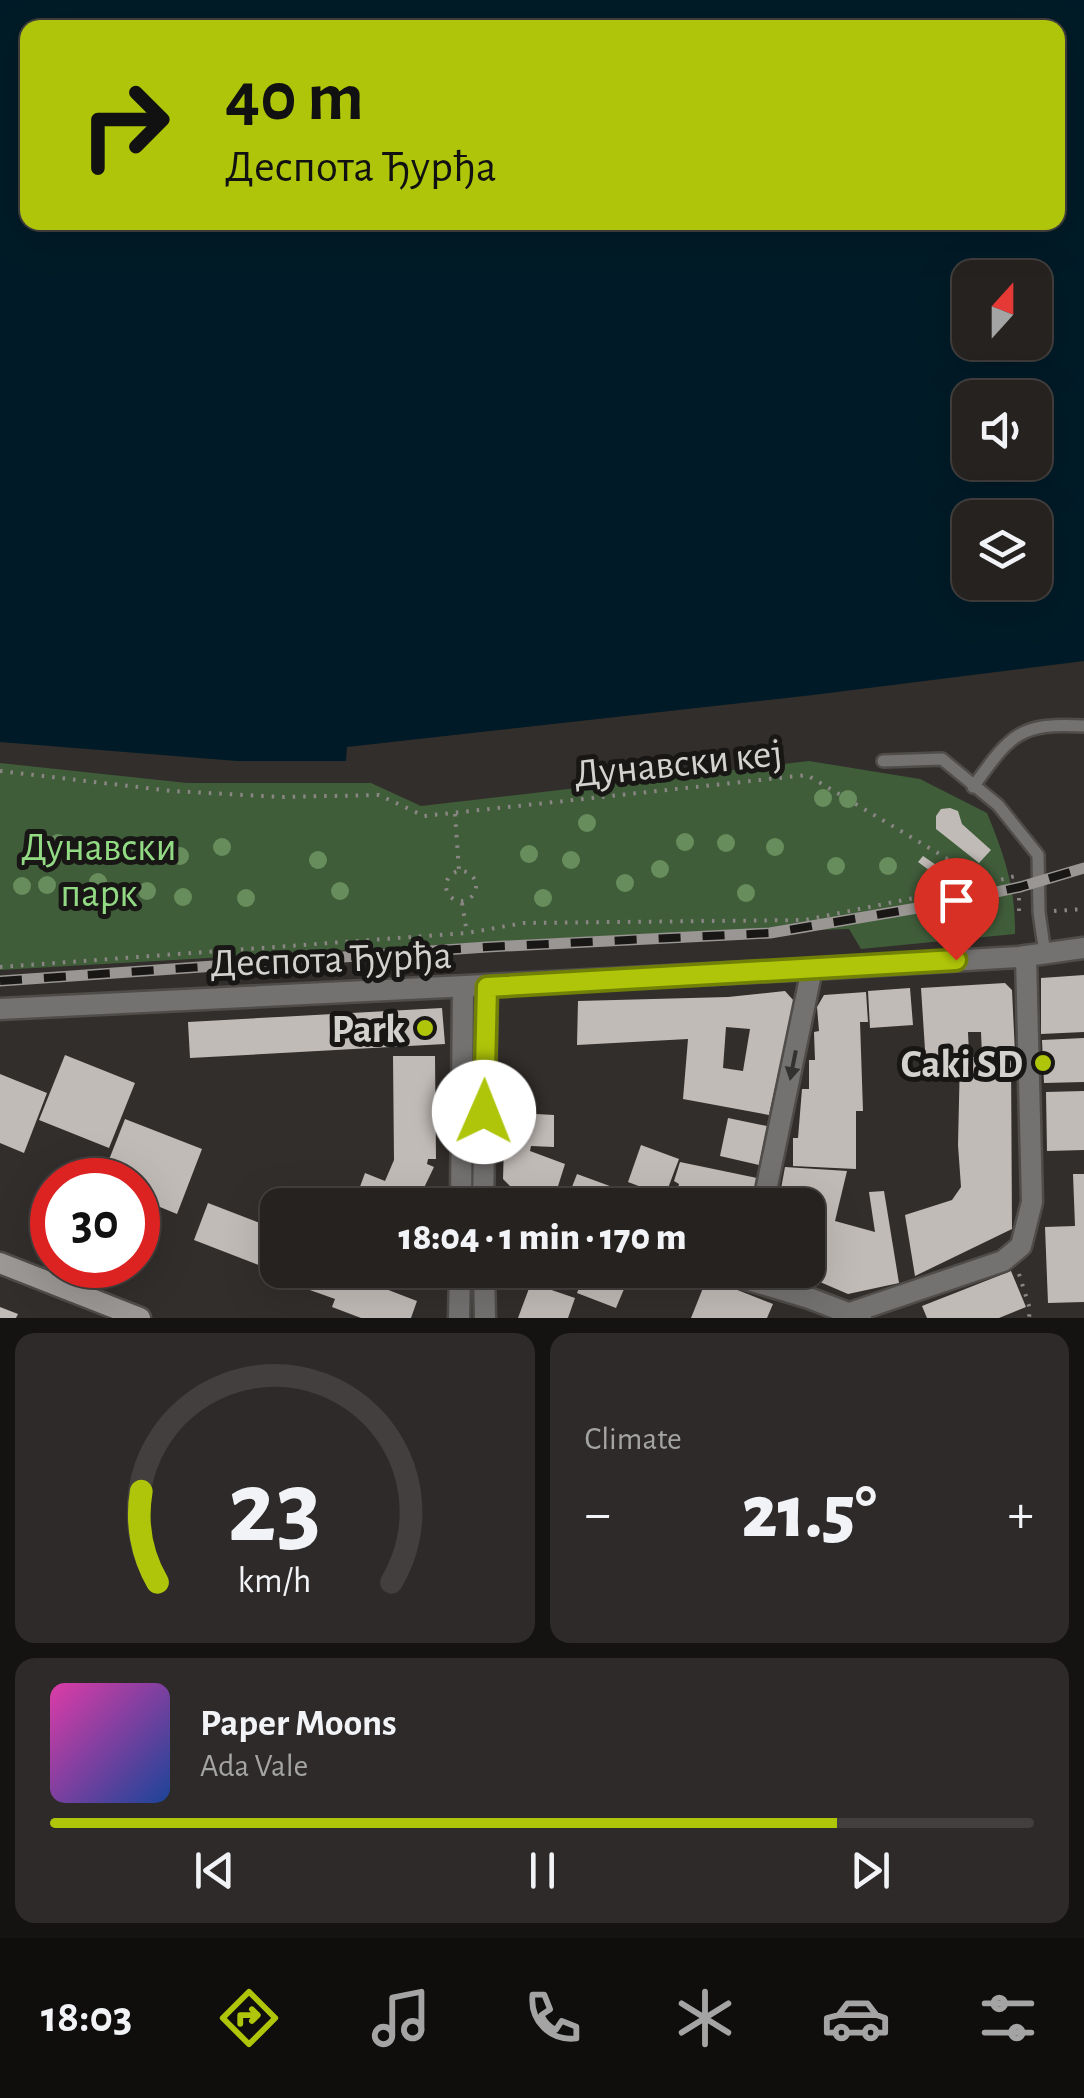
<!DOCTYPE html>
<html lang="en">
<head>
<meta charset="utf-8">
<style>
	body { margin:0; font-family:"Alegreya Sans",sans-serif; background:#2e2a29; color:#f1f3f6; height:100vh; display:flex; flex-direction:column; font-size:38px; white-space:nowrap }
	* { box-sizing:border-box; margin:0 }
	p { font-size:32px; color:#a4a4a5 }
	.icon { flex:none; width:55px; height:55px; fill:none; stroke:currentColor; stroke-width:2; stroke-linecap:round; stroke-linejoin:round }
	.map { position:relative; height:1318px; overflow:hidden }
	.sheet { display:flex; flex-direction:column; gap:15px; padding:15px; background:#151312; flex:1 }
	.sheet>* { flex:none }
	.top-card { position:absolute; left:20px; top:20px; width:1045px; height:210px; border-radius:20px; box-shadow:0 10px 40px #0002,0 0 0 2px #423f3e; background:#aec509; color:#111; overflow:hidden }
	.needle { width:65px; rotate:21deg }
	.controls { position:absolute; left:952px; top:260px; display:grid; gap:20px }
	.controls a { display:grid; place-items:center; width:100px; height:100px; border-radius:20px; background:#262220; box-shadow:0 10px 40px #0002,0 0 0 2px #423f3e; font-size:50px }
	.speed { position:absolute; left:30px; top:1158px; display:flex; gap:20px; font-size:50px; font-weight:700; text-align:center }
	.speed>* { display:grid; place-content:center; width:130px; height:130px; border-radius:50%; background:#262220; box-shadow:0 10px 40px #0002,0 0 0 2px #423f3e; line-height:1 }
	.speed .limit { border:15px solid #d22; background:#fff; color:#111 }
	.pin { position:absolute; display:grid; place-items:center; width:85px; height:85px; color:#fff; margin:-102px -42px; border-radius:50% 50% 50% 0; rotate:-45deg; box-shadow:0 0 10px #0007 }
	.pin .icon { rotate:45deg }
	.me { position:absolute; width:110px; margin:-55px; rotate:1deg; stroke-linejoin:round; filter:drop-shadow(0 0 8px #0008) }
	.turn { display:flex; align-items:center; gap:35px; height:210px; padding:0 40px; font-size:45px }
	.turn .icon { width:130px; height:130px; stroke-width:2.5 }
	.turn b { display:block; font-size:70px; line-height:85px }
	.big { font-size:75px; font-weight:800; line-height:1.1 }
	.sheet .card { flex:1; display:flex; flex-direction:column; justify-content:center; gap:15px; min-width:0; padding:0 35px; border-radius:20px; background:#2e2a29 }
	.sheet .dial { align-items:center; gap:0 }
	.dial svg { height:260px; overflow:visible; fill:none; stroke:#423f3e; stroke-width:7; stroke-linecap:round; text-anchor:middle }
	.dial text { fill:#f1f3f6; stroke:none }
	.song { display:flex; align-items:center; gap:30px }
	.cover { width:120px; height:120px; border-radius:15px; background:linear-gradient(135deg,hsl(320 70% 55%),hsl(220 70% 35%)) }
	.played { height:10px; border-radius:5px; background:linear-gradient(90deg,#aec509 80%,#423f3e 80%) }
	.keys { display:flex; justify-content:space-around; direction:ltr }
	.heat { display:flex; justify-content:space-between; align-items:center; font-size:55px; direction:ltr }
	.sheet .tiles { flex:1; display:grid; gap:15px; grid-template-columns:1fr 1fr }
	.card:last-child { grid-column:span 2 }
	.trip { position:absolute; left:260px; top:1188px; width:565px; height:100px; border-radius:20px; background:#262220; box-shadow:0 10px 40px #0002,0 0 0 2px #423f3e; font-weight:800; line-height:100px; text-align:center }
	.menu { display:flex; height:160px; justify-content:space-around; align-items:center; background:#0f0e0d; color:#a4a4a5 }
	.menu .icon { width:70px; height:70px }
	.menu .current { color:#aec509 }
	.menu b { font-size:45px; color:#f1f3f6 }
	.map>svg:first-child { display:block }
	.green { fill:#405d3a }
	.water { fill:#001b27; fill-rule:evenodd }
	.building { fill:#c1bbb7; fill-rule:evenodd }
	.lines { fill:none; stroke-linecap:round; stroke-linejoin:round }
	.service-casing { stroke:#4f4c49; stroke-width:16 }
	.minor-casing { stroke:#4f4c49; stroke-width:25 }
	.tertiary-casing { stroke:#4f4c49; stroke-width:25 }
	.secondary-casing { stroke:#4f4c49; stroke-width:25 }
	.path { stroke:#898683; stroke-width:4; stroke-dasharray:2.5 8; stroke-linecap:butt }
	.service { stroke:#747271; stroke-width:11 }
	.minor { stroke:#747271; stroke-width:20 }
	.tertiary { stroke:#747271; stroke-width:20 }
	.secondary { stroke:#9c9896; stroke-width:20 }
	.rail-casing { stroke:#999693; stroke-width:11 }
	.rail { stroke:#181715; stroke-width:8; stroke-dasharray:22; stroke-linecap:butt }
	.tree { fill:#678d5c }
	.oneway { fill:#343231 }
	.route-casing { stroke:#718006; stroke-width:25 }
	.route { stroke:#aec509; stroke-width:18 }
	.poi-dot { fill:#aec509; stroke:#181715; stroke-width:4 }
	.labels { text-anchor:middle; stroke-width:10; stroke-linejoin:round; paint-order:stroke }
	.street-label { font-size:40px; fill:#d4d2cf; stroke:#181715 }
	.park-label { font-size:40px; fill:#93da84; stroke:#181715 }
	.poi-label { font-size:40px; font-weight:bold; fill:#d4d2cf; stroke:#181715; text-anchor:end }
</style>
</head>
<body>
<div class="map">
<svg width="1084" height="1318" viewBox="0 0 1084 1318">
	<rect width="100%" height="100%" fill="#322e2b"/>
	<g class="green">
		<path d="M809 761 920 779 987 813C1004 854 1016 889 1015 934L861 949 849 929 541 939 0 970V763L187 783H371L421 806Z"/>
		<path d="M470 1032H479L476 1176 468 1175Z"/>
	</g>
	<path class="water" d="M0 0H1084V661L813 695 347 747 346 761H237L0 742ZM28 28H1058V222H28ZM970 278H1035V342H970ZM970 398H1035V462H970ZM970 518H1035V582H970Z"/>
	<g class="building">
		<path d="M950 808 958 811 962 824 991 850 979 863 936 829V816L941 809Z"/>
		<path d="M923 856 942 869 937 876 918 862Z"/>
		<path d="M1084 975V1032L1041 1034V978Z"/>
		<path d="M1005 983 1012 990 1015 1053 982 1055 981 1032H968L969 1054 950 1055V1063L926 1065 921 988Z"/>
		<path d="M910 988 913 1025 870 1028 868 991Z"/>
		<path d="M785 991 794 1001 769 1115 683 1099 688 1039 577 1045 578 1001 728 997ZM726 1027 750 1029 743 1071 723 1068Z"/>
		<path d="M866 992 868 1022H860L863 1111H856V1169L793 1166V1138H798L802 1089H809V1060H815L814 1032 819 1031 817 1007 824 995Z"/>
		<path d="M442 1008 445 1044 190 1058 188 1022Z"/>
		<path d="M1084 1038V1082L1044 1083 1042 1040Z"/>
		<path d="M65 1055 135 1083 109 1148 39 1120Z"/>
		<path d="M393 1056H435L436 1159H428L427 1164 434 1167 421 1194 428 1197 425 1205H359L354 1203 365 1173 385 1181 394 1160Z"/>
		<path d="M960 1057H1011L1012 1229 915 1276 905 1215 952 1200 961 1187 958 1145Z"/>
		<path d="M0 1074 47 1093 24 1153 0 1143Z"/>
		<path d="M1084 1091V1150L1047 1151 1046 1092Z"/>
		<path d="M505 1111H536V1114L554 1115V1147L531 1146 530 1151 565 1164 553 1202 510 1186 503 1179Z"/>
		<path d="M728 1118 767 1126 759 1165 720 1156Z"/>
		<path d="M125 1119 202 1149 177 1214 138 1198V1180H101Z"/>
		<path d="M641 1145 679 1159 665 1196 628 1182Z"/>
		<path d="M680 1162 757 1178 750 1205H653L676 1196 679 1184 674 1181Z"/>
		<path d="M785 1167 847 1171 835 1221 875 1232 869 1192 884 1191 899 1283 848 1294 792 1270H808V1205H778Z"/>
		<path d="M577 1174 618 1189 612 1205H565Z"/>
		<path d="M1073 1174H1084V1302L1048 1303 1045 1227 1075 1226Z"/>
		<path d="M208 1203 278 1230 264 1267 194 1240Z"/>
		<path d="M277 1240 278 1270H345L344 1273 417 1301 411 1318H361L332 1307 335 1299 265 1274Z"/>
		<path d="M515 1270H551L547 1282Z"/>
		<path d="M586 1270H632L616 1308 577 1293Z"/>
		<path d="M1011 1271 1026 1307 999 1318H927L922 1306Z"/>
		<path d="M707 1278 773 1304 767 1318H691Z"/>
		<path d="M531 1283 575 1298 568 1318H518Z"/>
		<path d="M0 1307 18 1314 16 1318H0Z"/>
	</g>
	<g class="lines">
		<defs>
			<g id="service">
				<path d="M883 761 942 759 998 805 1038 855 1039 912 1045 954"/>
				<path d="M973 787C1010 736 1018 722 1084 726"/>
			</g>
			<g id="minor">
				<path d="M461 1205 463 988"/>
				<path d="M483 1205 487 987"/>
				<path d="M763 1205 812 969"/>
				<path d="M484 1270 485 1318"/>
				<path d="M716 1270 809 1298 861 1318"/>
				<path d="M850 1313 1003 1261 1021 1246 1032 1202 1026 956"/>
				<path d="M459 1318 460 1270"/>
			</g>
			<path id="tertiary" d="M0 1009 812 969 1019 957 1084 948"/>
			<path id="secondary" d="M0 1263 140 1318"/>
		</defs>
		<use href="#service" class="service-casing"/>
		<use href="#minor" class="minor-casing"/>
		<use href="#tertiary" class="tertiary-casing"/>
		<use href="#secondary" class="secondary-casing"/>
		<g class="path">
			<path d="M0 771 172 791 281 797 379 795 424 816 807 775 988 883 1015 876 1020 889"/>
			<path d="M455 814 459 871"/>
			<circle cx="461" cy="886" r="15"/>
			<path d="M1019 898V913H1024"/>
			<path d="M462 903 467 933"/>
			<path d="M1054 911 1084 909"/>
			<path d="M0 967 467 933 524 923 805 920 988 883"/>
			<path d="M1019 1274 1030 1309 1029 1318"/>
		</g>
		<use href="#service" class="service"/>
		<use href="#minor" class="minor"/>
		<use href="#tertiary" class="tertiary"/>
		<use href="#secondary" class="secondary"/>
		<defs>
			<path id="rail" d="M0 981 487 947 770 933 941 904 1020 887 1084 868"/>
		</defs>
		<use href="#rail" class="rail-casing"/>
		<use href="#rail" class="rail"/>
	</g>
	<g class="tree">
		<circle cx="823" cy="798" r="9"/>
		<circle cx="848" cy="799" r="9"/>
		<circle cx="587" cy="823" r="9"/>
		<circle cx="685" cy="842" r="9"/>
		<circle cx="58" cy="843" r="9"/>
		<circle cx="726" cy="843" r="9"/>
		<circle cx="222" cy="847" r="9"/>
		<circle cx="775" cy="847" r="9"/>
		<circle cx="529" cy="854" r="9"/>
		<circle cx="180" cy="856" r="9"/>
		<circle cx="318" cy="860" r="9"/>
		<circle cx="571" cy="860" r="9"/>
		<circle cx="836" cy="866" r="9"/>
		<circle cx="888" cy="866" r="9"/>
		<circle cx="660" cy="869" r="9"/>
		<circle cx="98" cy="882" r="9"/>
		<circle cx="625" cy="883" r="9"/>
		<circle cx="47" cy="885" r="9"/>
		<circle cx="22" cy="886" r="9"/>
		<circle cx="147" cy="891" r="9"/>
		<circle cx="340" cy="891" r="9"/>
		<circle cx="746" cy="893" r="9"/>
		<circle cx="183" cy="897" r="9"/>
		<circle cx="246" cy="898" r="9"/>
		<circle cx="543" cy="898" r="9"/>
	</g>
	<defs><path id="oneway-solid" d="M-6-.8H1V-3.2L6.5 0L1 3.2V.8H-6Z" transform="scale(2.5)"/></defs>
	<use class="oneway" href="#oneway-solid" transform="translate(793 1065) rotate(101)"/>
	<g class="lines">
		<defs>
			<path id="route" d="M484 1112 487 987 956 960"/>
		</defs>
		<use href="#route" class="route-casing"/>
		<use href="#route" class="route"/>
	</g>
	<g class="poi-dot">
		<circle cx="425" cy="1028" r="10"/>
		<circle cx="1043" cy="1063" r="10"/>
	</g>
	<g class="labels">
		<g class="street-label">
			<text transform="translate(678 762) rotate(-6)" y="14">Дунавски кеј</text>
			<text transform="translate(331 958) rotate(-2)" y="14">Деспота Ђурђа</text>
		</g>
		<g class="park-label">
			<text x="99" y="860">Дунавски<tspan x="99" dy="46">парк</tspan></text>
		</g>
		<g class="poi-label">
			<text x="405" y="1042">Park</text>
			<text x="1023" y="1077">Caki SD</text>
		</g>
	</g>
</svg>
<div class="controls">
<a><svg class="needle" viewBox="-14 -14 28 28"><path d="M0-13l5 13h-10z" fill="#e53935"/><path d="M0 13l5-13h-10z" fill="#a4a4a5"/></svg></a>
<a><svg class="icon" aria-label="sound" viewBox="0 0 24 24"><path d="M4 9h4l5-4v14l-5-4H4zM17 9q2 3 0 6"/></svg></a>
<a><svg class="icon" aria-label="layers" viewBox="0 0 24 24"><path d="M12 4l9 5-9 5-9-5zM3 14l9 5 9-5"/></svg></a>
</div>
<div class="speed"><div class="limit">30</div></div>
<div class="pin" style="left:956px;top:960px;background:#d93025"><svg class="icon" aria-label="arrive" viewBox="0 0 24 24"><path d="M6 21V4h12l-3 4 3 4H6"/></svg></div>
<svg class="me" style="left:484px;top:1112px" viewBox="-20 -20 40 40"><circle r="19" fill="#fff"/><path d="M0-13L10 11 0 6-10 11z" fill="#aec509"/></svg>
<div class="trip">18:04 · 1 min · 170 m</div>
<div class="top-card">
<div class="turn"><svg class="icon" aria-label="right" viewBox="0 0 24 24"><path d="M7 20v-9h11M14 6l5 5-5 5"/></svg><div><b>40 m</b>Деспота Ђурђа</div></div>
</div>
</div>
<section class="sheet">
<div class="tiles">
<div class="card dial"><svg viewBox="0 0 100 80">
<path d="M14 69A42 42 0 1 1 86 69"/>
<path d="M14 69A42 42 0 0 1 9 41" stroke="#aec509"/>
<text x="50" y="56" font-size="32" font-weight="700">23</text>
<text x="50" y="72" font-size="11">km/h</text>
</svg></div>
<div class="card"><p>Climate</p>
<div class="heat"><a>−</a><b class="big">21.5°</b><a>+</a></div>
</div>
<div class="card">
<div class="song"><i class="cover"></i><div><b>Paper Moons</b><p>Ada Vale</p></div></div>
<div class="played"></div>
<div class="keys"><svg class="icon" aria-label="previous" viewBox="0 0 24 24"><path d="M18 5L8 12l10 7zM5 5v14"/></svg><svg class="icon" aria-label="pause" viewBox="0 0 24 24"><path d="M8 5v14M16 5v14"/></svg><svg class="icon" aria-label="next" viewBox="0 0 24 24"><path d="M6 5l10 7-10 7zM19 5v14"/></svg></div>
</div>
</div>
</section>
<nav class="menu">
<b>18:03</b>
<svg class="icon current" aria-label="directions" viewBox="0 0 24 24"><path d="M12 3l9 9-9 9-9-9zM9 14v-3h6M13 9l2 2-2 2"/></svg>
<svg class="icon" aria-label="music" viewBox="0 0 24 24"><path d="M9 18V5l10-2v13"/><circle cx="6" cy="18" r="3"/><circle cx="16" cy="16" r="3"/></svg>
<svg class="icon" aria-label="phone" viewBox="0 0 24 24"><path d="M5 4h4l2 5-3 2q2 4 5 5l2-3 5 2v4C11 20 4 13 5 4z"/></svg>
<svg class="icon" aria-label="climate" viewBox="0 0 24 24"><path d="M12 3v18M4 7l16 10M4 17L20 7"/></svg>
<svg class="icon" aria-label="car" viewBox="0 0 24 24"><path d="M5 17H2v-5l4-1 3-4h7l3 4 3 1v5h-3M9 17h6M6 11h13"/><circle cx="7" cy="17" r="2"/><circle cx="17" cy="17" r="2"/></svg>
<svg class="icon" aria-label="filters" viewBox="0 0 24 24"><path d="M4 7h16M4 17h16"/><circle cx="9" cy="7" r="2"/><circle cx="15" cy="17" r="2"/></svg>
</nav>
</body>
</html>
